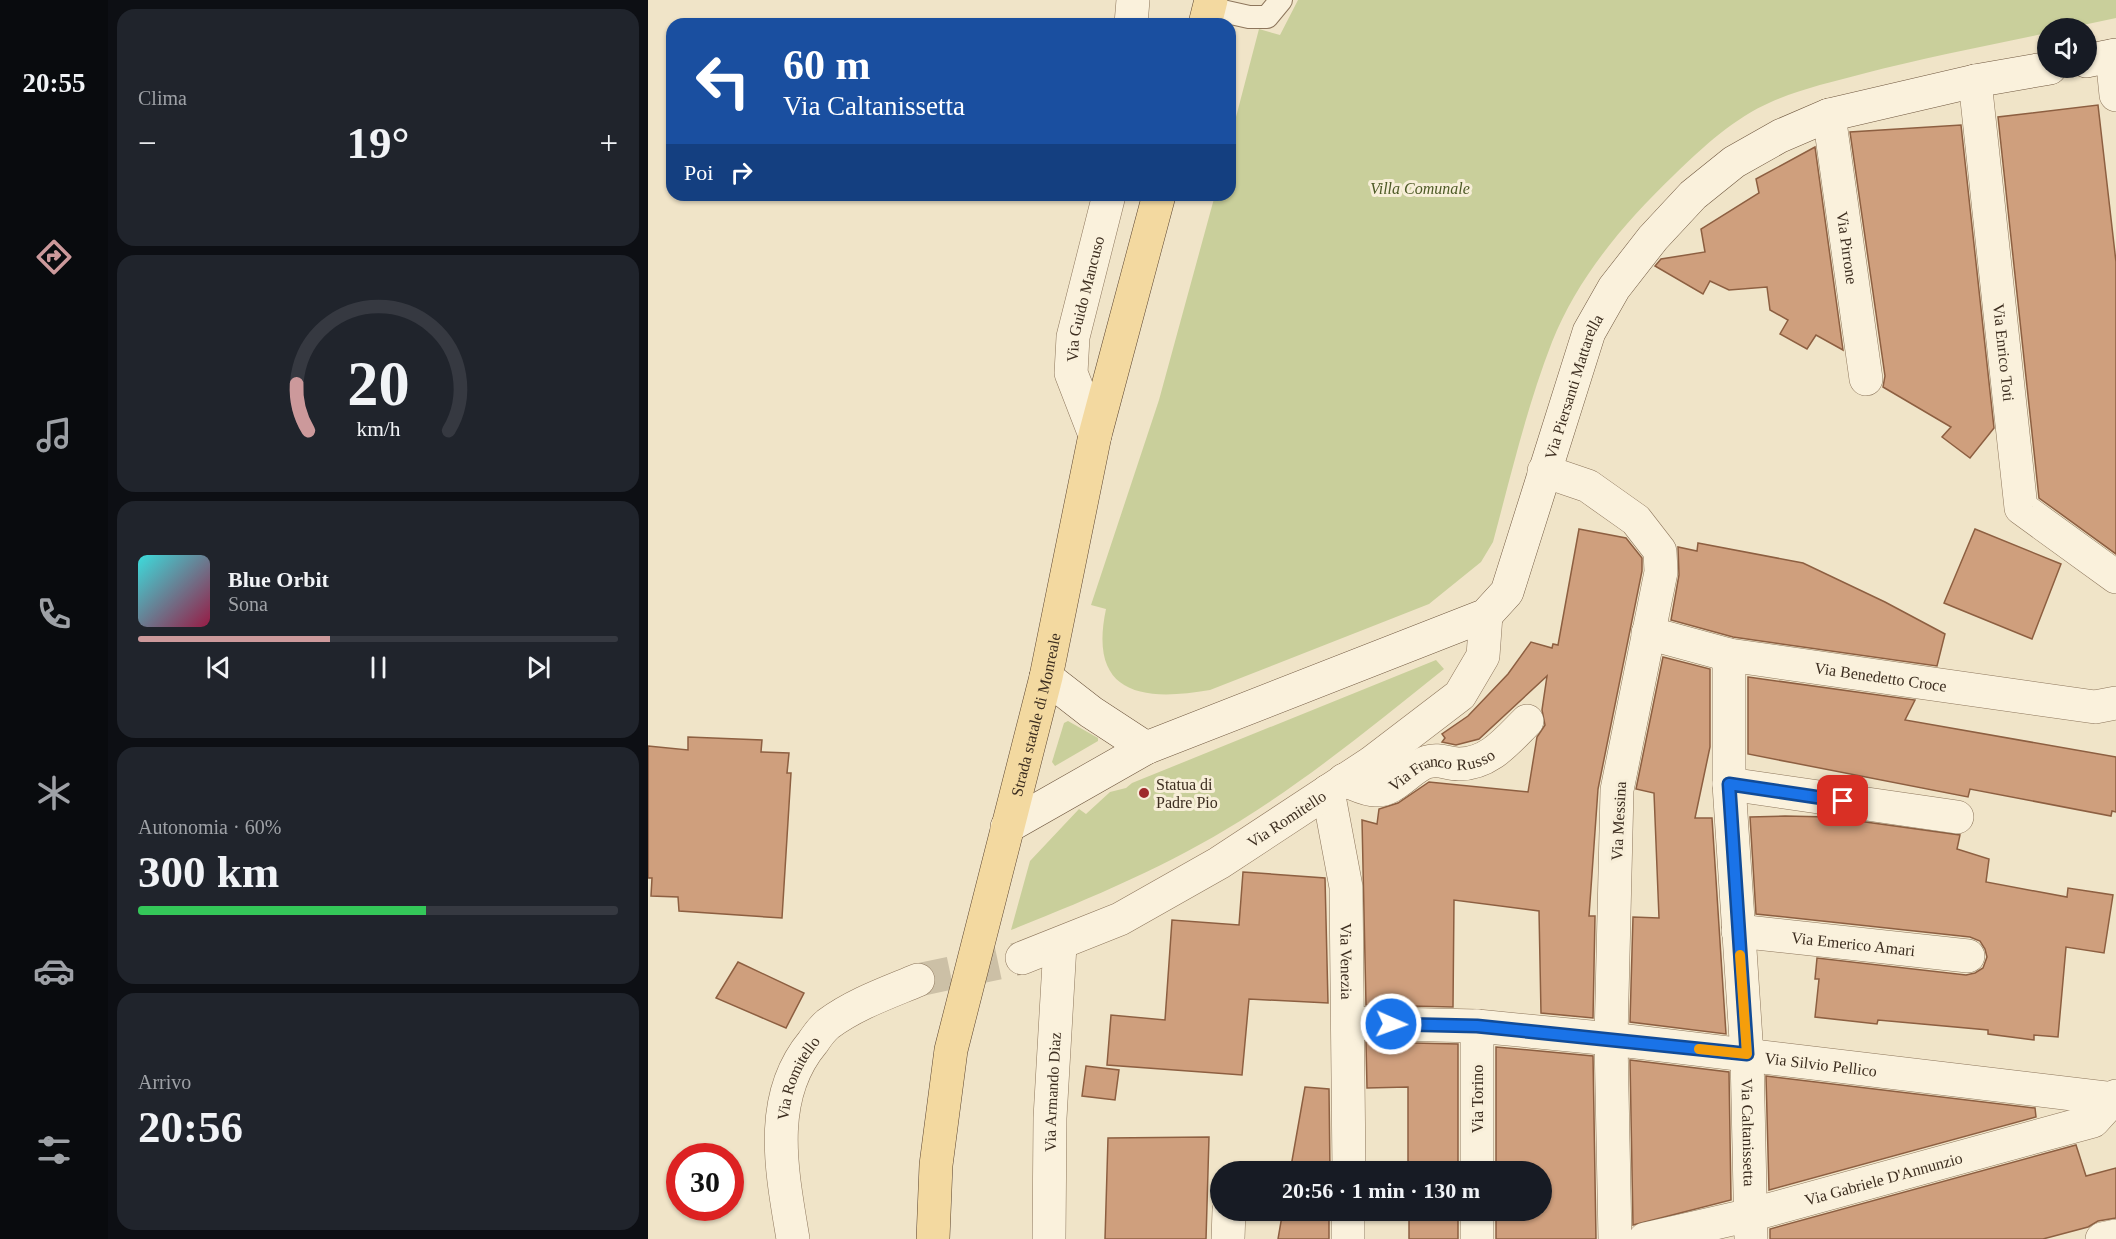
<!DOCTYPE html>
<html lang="it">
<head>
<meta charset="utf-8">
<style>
	body { margin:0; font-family:"Times New Roman",serif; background:#20242c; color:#f1f3f6; height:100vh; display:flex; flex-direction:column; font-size:22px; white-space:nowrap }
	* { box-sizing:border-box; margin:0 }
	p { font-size:20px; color:#9ea1a6 }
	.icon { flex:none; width:33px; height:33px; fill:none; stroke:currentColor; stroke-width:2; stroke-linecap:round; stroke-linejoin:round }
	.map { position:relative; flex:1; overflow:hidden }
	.panel { display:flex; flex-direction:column; gap:9px; padding:9px; background:#0d0f14; width:540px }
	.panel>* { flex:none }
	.top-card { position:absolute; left:18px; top:18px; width:570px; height:183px; border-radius:18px; box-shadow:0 2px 4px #0004; background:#1a4fa0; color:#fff; overflow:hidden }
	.tools { position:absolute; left:1389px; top:18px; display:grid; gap:12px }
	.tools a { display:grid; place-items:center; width:60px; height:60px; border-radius:50%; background:#171b24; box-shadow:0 2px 4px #0004; font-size:30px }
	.speed { position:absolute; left:18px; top:1143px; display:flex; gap:12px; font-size:30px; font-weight:700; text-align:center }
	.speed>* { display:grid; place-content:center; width:78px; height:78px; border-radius:50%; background:#171b24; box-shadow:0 2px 4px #0004; line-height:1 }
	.speed .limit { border:9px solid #d22; background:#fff; color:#111 }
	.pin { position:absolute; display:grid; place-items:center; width:51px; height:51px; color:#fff; margin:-26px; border-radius:12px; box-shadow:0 3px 9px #0006 }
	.me { position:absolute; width:66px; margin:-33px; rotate:92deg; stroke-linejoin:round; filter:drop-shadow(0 0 4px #0008) }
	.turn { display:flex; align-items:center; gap:21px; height:126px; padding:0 18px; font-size:27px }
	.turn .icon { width:78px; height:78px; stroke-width:2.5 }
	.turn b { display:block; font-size:42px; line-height:51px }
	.then { display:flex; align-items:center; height:57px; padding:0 18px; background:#0003; gap:12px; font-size:22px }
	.big { font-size:45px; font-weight:600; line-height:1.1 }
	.panel .tile { flex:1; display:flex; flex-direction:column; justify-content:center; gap:9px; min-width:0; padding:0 21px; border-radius:18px; background:#20242c }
	.panel .dial { align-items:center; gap:0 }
	.dial svg { height:156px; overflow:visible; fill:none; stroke:#363941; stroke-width:7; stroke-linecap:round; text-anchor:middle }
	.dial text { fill:#f1f3f6; stroke:none }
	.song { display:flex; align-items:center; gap:18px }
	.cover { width:72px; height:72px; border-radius:9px; background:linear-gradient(135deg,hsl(180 70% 55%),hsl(340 70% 35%)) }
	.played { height:6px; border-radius:3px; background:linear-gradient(90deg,#cc999b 40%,#363941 40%) }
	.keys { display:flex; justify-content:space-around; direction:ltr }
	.heat { display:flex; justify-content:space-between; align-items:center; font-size:33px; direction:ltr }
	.charge { height:9px; border-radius:4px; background:linear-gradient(90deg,#34c759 60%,#363941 0) }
	.trip { position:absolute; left:562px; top:1161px; width:342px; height:60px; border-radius:30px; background:#171b24; box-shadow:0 2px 4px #0004; font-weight:600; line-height:60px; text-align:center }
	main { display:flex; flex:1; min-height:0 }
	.dock { display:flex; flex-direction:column; width:108px; justify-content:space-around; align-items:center; background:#090b0e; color:#9ea1a6 }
	.dock .icon { width:42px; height:42px }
	.dock .on { color:#cc999b }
	.dock b { font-size:27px; color:#f1f3f6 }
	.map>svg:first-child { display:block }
	.green { fill:#c9cf9b }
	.building { fill:#cf9f7d; stroke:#8d5f41; stroke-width:1.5 }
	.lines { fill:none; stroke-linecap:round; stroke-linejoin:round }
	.street-tunnel { stroke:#ccc0a6; stroke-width:33; stroke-dasharray:33 16; stroke-linecap:butt }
	.lane-casing { stroke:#8d765c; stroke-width:24 }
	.street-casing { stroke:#8d765c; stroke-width:34 }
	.secondary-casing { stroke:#6f573f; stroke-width:34 }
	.primary-casing { stroke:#5b4430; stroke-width:34 }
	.lane { stroke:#faf1dc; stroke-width:22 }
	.street { stroke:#faf1dc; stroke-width:33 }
	.secondary { stroke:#faf1dc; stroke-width:33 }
	.primary { stroke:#f3d9a0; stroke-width:33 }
	.route-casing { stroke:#114b97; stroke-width:15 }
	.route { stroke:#1a73e8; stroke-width:10 }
	.slow { stroke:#f59e0b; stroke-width:10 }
	.poi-dot { fill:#9e2a2b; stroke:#f7eed8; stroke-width:2 }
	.labels { text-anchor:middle; stroke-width:6; stroke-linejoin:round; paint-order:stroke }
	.park-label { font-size:16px; font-style:italic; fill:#4d5a26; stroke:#f7eed8 }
	.street-label { font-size:16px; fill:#3d2e20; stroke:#f7eed8 }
	.poi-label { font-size:16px; fill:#3d2e20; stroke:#f7eed8; text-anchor:start }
</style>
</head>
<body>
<main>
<nav class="dock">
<b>20:55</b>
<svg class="icon on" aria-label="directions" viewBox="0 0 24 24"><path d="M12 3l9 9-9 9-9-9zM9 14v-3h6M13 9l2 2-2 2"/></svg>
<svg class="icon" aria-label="music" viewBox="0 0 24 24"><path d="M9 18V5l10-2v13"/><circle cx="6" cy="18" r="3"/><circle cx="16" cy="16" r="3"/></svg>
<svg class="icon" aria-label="phone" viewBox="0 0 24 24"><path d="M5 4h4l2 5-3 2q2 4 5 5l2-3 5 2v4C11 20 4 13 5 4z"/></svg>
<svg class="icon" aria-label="climate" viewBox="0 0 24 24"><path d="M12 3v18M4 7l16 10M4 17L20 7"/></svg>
<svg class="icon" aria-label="car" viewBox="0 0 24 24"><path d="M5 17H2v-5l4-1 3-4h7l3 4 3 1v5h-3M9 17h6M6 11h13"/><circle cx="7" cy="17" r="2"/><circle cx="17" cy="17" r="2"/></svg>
<svg class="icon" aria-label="filters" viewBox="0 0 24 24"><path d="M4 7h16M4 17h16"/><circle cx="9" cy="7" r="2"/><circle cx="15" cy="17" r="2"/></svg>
</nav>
<section class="panel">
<div class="tile"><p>Clima</p>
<div class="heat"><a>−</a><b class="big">19°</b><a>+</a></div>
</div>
<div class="tile dial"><svg viewBox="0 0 100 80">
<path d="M14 69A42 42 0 1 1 86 69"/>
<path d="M14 69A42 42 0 0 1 8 45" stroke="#cc999b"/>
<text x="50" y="56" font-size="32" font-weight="700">20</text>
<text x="50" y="72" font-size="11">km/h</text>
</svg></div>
<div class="tile">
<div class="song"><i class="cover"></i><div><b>Blue Orbit</b><p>Sona</p></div></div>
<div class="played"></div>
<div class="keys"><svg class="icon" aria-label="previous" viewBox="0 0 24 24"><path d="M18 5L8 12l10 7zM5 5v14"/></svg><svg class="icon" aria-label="pause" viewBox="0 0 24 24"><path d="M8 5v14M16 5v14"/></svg><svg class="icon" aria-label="next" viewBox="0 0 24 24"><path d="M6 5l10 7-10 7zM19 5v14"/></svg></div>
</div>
<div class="tile"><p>Autonomia · 60%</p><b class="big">300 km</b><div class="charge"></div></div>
<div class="tile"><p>Arrivo</p><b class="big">20:56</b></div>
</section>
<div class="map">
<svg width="1468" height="1239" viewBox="0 0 1468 1239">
	<rect width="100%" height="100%" fill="#f0e4c8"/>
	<g class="green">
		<path d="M650 0H1468V18L1421 28H1400L1399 33C1337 46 1275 58 1214 74 1184 82 1152 89 1123 102 1086 118 1055 147 1026 175 976 223 930 277 904 342 879 406 863 475 845 542L833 562 781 604 562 690C493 702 440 694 458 609L443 605 511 400 567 195H582V140L611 29 632 35Z"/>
		<path d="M788 660 796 669C730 722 664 776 592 821 520 866 441 899 363 930L382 861 431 809 438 814 462 792 478 788 484 783Z"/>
		<path d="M420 721 450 738V741L407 766 404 762 416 723Z"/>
	</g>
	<g class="building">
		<path d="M1450 105 1468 262V554L1391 498 1350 117Z"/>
		<path d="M1313 125 1346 428 1322 458 1294 437 1303 427 1235 387 1237 376 1202 132Z"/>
		<path d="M1167 147 1195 350 1168 335 1159 349 1132 334 1140 320 1122 310 1119 287 1081 290 1062 281 1055 294 1007 266 1013 259 1057 252 1053 229 1111 193 1108 179Z"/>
		<path d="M931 529 978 538 994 558V571L950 789 941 916H947L945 1018 893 1013 891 911 806 900 805 1007 718 1005 714 820 729 824 731 809 750 803 781 782 880 792 889 737 897 725 894 710 899 676 831 739 808 745 794 742 797 738 794 734 820 716 860 674 883 642 904 648 905 644 910 645Z"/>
		<path d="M1327 529 1413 564 1384 639 1296 603Z"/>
		<path d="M1050 543 1155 563 1237 602 1297 634 1289 666 1085 637 1023 620 1031 575 1030 547 1049 551Z"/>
		<path d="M1015 657 1062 669V747L1047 818H1064L1078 1034 982 1022 985 917 1011 918 1006 793 988 789Z"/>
		<path d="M1100 677 1267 700 1257 720 1468 757V812L1464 811 1463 816 1322 789 1320 797 1100 754Z"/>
		<path d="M40 737 114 740 113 752 141 753 139 773H143L134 918 31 911 30 897 3 896 4 878H0V746L40 750Z"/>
		<path d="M1137 816 1181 817 1312 835 1309 849 1341 859 1338 882 1419 897 1420 888 1465 895 1456 953 1418 947 1410 1037 1386 1035V1040L1340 1034V1030L1230 1020 1229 1024 1167 1017 1171 979H1167L1169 958 1318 975 1327 973 1335 968 1339 957 1337 949 1332 941 1322 937 1108 914 1102 817Z"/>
		<path d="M595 872 677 878 680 1003 601 999 594 1075 459 1065 463 1015 517 1020 524 920 591 925Z"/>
		<path d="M90 962 156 993 138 1028 68 998Z"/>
		<path d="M718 1042 810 1044V1172H760V1087L719 1088Z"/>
		<path d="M848 1047 945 1056 948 1239H848V1210H894V1172H848Z"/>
		<path d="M982 1060 1081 1072 1083 1200 985 1225Z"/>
		<path d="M438 1066 471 1070 467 1100 434 1096Z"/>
		<path d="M1118 1076 1387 1108 1388 1117 1121 1190Z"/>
		<path d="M657 1087 681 1089 682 1172H642Z"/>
		<path d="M561 1137 558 1239H457L460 1138Z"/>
		<path d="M1428 1145 1438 1176 1468 1168V1218L1450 1221 1440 1227 1395 1239H1122V1229Z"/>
		<path d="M635 1210H681V1239H630Z"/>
		<rect x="761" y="1210" width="49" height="29"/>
	</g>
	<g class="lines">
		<path class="street-tunnel" d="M270 980 374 958"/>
		<defs>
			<path id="lane" d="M561 8 601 17H619L633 0"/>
			<g id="street">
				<path d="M483 24 485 0"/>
				<path d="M1464 56 1468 95"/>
				<path id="s1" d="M1327 81 1373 508 1468 577"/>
				<path id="s2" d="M1181 115 1218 379"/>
				<path id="s3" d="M447 435 423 373 425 337 461 195"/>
				<path d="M896 471 940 486 988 520 1012 551 1013 572 969 790 963 1039 967 1239"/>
				<path id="s4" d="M1000 633 1081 655 1447 707 1468 703"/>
				<path id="s5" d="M1081 655V784L1099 1055 1103 1239"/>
				<path id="s6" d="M696 780C705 783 717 790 727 790 746 792 762 767 779 762 792 758 798 764 811 764 841 764 859 741 879 721"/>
				<path d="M1081 784 1309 817"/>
				<path id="s7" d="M680 791 698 887 701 1172"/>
				<path id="s8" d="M1090 931 1320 956"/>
				<path id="s9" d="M374 958 472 919 571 863 723 763 812 695 835 656 838 615"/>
				<path id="s10" d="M701 1023 829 1026 963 1039 1466 1099"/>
				<path d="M829 1172V1026"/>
				<path id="s11" d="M145 1239C134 1172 118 1098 165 1042 169 1036 174 1029 180 1024 207 1004 239 993 270 980"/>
				<path id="s12" d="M401 1239 402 1118 412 945"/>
				<path d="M580 1239 581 1210"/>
				<path d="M700 1239V1210"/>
				<path d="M829 1239V1210"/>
				<path id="s13" d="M997 1239 1102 1215 1445 1121 1468 1096"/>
				<path d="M1454 1239 1468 1236"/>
			</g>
			<g id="secondary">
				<path d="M1438 61 1468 55"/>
				<path d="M398 677 443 712 498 748"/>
				<path id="s14" d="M359 827 498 748 838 615 859 592 941 332 966 288 1005 238 1045 195 1086 162 1132 136 1181 115 1327 81 1402 68"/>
			</g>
			<g id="primary">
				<path d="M557 24 563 0"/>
				<path id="s15" d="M285 1239 288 1165 303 1050 398 677 447 435 511 195"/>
			</g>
		</defs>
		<use href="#lane" class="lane-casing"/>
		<use href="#street" class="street-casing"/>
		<use href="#secondary" class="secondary-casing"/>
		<use href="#primary" class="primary-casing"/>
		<use href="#lane" class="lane"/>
		<use href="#street" class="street"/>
		<use href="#secondary" class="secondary"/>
		<use href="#primary" class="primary"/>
	</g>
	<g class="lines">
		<defs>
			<path id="route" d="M743 1024 829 1026 1099 1054 1081 784 1195 801"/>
		</defs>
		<use href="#route" class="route-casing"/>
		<use href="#route" class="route"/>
		<path class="slow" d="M1051 1049 1099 1054 1092 955"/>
	</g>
	<circle class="poi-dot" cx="496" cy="793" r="6"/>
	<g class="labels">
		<g class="park-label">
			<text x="772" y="194">Villa Comunale</text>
		</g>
		<g class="street-label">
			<text dy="6" stroke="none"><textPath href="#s2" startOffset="134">Via Pirrone</textPath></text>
			<text dy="6" stroke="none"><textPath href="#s3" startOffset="142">Via Guido Mancuso</textPath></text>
			<text dy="6" stroke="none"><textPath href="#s1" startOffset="273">Via Enrico Toti</textPath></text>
			<text dy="6" stroke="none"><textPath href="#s14" startOffset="772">Via Piersanti Mattarella</textPath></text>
			<text dy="6" stroke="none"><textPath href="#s4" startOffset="237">Via Benedetto Croce</textPath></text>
			<text dy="6" stroke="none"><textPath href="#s15" startOffset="536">Strada statale di Monreale</textPath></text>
			<text dy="6" stroke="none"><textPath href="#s6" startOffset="105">Via Franco Russo</textPath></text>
			<text dy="6" stroke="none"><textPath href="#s9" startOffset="300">Via Romitello</textPath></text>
			<text transform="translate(970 821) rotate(-87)" y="6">Via Messina</text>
			<text dy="6" stroke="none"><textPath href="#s8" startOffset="116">Via Emerico Amari</textPath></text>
			<text dy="6" stroke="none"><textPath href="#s7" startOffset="172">Via Venezia</textPath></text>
			<text dy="6" stroke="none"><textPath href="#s10" startOffset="474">Via Silvio Pellico</textPath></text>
			<text dy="6" stroke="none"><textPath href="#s11" startOffset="165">Via Romitello</textPath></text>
			<text dy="6" stroke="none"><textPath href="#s12" startOffset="147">Via Armando Diaz</textPath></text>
			<text transform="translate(829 1099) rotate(-90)" y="6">Via Torino</text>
			<text dy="6" stroke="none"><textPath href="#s5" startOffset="478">Via Caltanissetta</textPath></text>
			<text dy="6" stroke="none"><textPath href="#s13" startOffset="246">Via Gabriele D'Annunzio</textPath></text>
		</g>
		<g class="poi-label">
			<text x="508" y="790">Statua di<tspan x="508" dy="18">Padre Pio</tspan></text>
		</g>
	</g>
</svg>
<div class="tools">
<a><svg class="icon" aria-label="sound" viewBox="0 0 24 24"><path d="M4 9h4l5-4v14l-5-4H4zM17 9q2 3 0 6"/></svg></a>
</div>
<div class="speed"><div class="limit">30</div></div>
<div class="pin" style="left:1195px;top:801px;background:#d93025"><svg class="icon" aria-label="arrive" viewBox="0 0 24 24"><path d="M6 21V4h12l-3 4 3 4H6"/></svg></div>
<svg class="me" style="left:743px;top:1024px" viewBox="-20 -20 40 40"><circle r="17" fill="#1a73e8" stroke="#fff" stroke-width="3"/><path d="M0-11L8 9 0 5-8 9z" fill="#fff"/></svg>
<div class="trip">20:56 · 1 min · 130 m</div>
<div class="top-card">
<div class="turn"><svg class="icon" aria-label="left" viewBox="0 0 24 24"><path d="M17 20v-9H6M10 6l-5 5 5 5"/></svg><div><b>60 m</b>Via Caltanissetta</div></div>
<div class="then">Poi<svg class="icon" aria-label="right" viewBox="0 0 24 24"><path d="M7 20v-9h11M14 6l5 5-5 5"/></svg></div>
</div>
</div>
</main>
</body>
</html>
